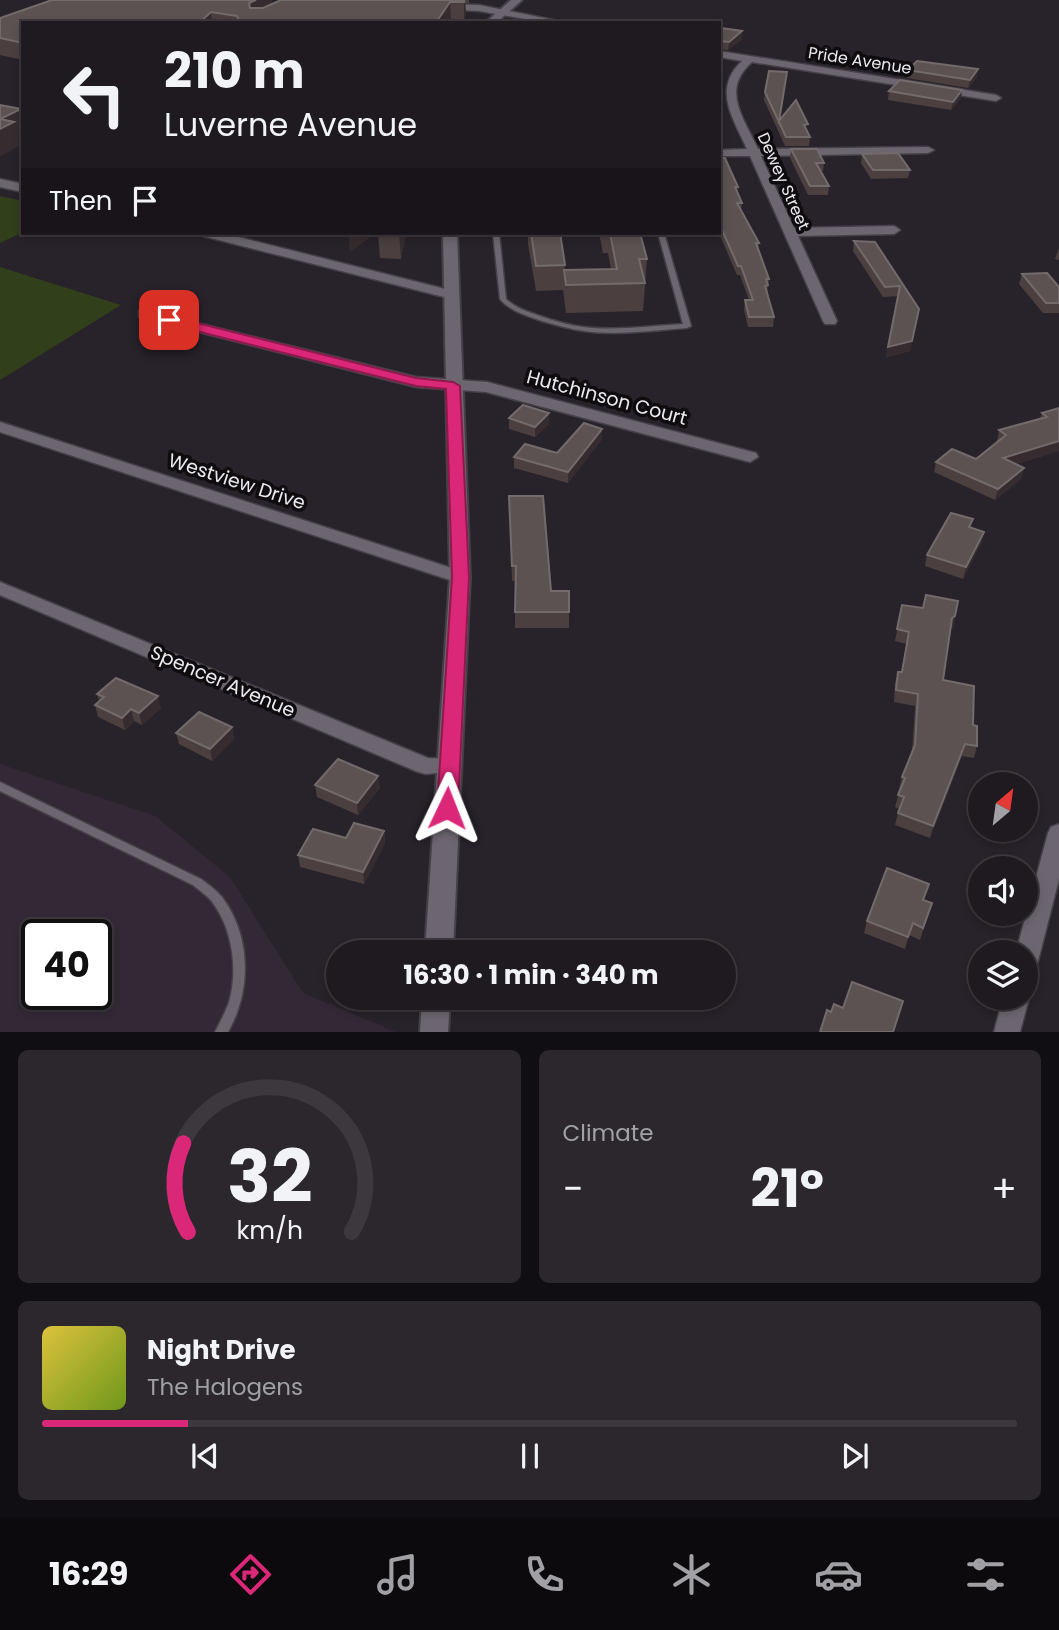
<!DOCTYPE html>
<html lang="en">
<head>
<meta charset="utf-8">
<style>
	body { margin:0; font-family:Poppins,sans-serif; background:#2b272d; color:#f1f3f6; height:100vh; display:flex; flex-direction:column; font-size:26px; white-space:nowrap }
	* { box-sizing:border-box; margin:0 }
	p { font-size:23px; color:#a1a1a5 }
	.icon { flex:none; width:38px; height:38px; fill:none; stroke:currentColor; stroke-width:2; stroke-linecap:round; stroke-linejoin:round }
	.map { position:relative; height:1032px; overflow:hidden }
	.panel { display:flex; flex-direction:column; gap:18px; padding:18px; background:#100e12; flex:1 }
	.panel>* { flex:none }
	.banner { position:absolute; left:21px; top:21px; width:700px; height:214px; border-radius:0px; box-shadow:0 4px 10px #0003,0 0 0 2px #3c383e; background:#1e1a20; color:#f1f3f6; overflow:hidden }
	.needle { width:46px; rotate:29deg }
	.buttons { position:absolute; left:968px; top:772px; display:grid; gap:14px }
	.buttons a { display:grid; place-items:center; width:70px; height:70px; border-radius:50%; background:#1e1a20; box-shadow:0 4px 10px #0003,0 0 0 2px #3c383e; font-size:35px }
	.speed { position:absolute; left:21px; top:919px; display:flex; gap:14px; font-size:35px; font-weight:700; text-align:center }
	.speed>* { display:grid; place-content:center; width:91px; height:91px; border-radius:50%; background:#1e1a20; box-shadow:0 4px 10px #0003,0 0 0 2px #3c383e; line-height:1 }
	.speed .limit { border:4px solid #111; border-radius:10px; background:#fff; color:#111 }
	.pin { position:absolute; display:grid; place-items:center; width:60px; height:60px; color:#fff; margin:-30px; border-radius:14px; box-shadow:0 4px 10px #0006 }
	.me { position:absolute; width:77px; margin:-38px; rotate:2deg; stroke-linejoin:round; filter:drop-shadow(0 0 5px #0008) }
	.turn { display:flex; align-items:center; gap:24px; height:147px; padding:0 28px; font-size:32px }
	.turn .icon { width:91px; height:91px; stroke-width:2.5 }
	.turn b { display:block; font-size:49px; line-height:60px }
	.then { display:flex; align-items:center; height:66px; padding:0 28px; background:#0003; gap:14px; font-size:26px }
	.big { font-size:52px; font-weight:700; line-height:1.1 }
	.panel .tile { flex:1; display:flex; flex-direction:column; justify-content:center; gap:10px; min-width:0; padding:0 24px; border-radius:10px; background:#2b272d }
	.panel .dial { align-items:center; gap:0 }
	.dial svg { height:182px; overflow:visible; fill:none; stroke:#3c383e; stroke-width:7; stroke-linecap:round; text-anchor:middle }
	.dial text { fill:#f1f3f6; stroke:none }
	.song { display:flex; align-items:center; gap:21px }
	.cover { width:84px; height:84px; border-radius:10px; background:linear-gradient(135deg,hsl(50 70% 55%),hsl(80 70% 35%)) }
	.played { height:7px; border-radius:4px; background:linear-gradient(90deg,#db2777 15%,#3c383e 15%) }
	.keys { display:flex; justify-content:space-around; direction:ltr }
	.heat { display:flex; justify-content:space-between; align-items:center; font-size:38px; direction:ltr }
	.panel .tiles { flex:1; display:grid; gap:18px; grid-template-columns:1fr 1fr }
	.tile:last-child { grid-column:span 2 }
	.trip { position:absolute; left:326px; top:940px; width:410px; height:70px; border-radius:35px; background:#1e1a20; box-shadow:0 4px 10px #0003,0 0 0 2px #3c383e; font-weight:700; line-height:70px; text-align:center }
	.tab-bar { display:flex; height:112px; justify-content:space-around; align-items:center; background:#0c0a0d; color:#a1a1a5 }
	.tab-bar .icon { width:49px; height:49px }
	.tab-bar .current { color:#db2777 }
	.tab-bar b { font-size:32px; color:#f1f3f6 }
	.map>svg:first-child { display:block }
	.built { fill:#332936; fill-rule:evenodd }
	.green { fill:#313f1a }
	.lines { fill:none; stroke-linecap:round; stroke-linejoin:round }
	.service-casing { stroke:#454047; stroke-width:3 }
	.minor-casing { stroke:#454047; stroke-width:3 }
	.tertiary-casing { stroke:#454047; stroke-width:4 }
	.service { fill:#6d6670; fill-rule:evenodd }
	.minor { fill:#6d6670; fill-rule:evenodd }
	.tertiary { fill:#6d6670; fill-rule:evenodd }
	.wall { fill:#4b403f }
	.shaded-wall { fill:#362c2f }
	.building { fill:#5d5252; stroke:#736a6b; stroke-width:2 }
	.route { fill:#db2777; stroke:#8e194d; stroke-width:2 }
	.labels { text-anchor:middle; stroke-width:7; stroke-linejoin:round; paint-order:stroke }
	.far-street-label { font-size:16px; fill:#ede9ef; stroke:#0f0c10 }
	.street-label { font-size:19px; fill:#ede9ef; stroke:#0f0c10 }
</style>
</head>
<body>
<div class="map">
<svg width="1059" height="1032" viewBox="0 0 1059 1032">
	<rect width="100%" height="100%" fill="#28222a"/>
	<path class="built" d="M0 764 155 816 230 877 303 993 396 1032H0ZM37 934H96V994H37Z"/>
	<g class="green">
		<path d="M0 196 23 201V232L0 243Z"/>
		<path d="M0 267 121 305 0 380Z"/>
	</g>
	<g class="lines">
		<defs>
			<g id="service">
				<path d="M493 233H499L506 299C515 308 528 312 540 316 554 321 569 325 583 327 616 331 650 326 683 324L658 233H664L691 326 687 328C653 330 618 336 584 331 570 329 556 325 542 321 527 316 510 311 500 299Z"/>
				<path d="M0 782 201 879C208 884 216 890 222 897 251 936 252 990 228 1032H215C220 1022 225 1013 229 1002 238 971 233 930 213 903 208 896 200 891 193 885L0 791Z"/>
			</g>
			<g id="minor">
				<path d="M441 4 479 5 569 23H548L479 11 438 9 437 7Z"/>
				<path d="M719 51 996 95 1001 98 996 101 752 62C720 90 744 118 758 149L928 147 934 150 928 153 761 156 794 228 894 226 900 230 894 234 798 236 837 321 835 324H825L823 321 750 156H719V150L747 149C733 118 712 89 742 61L719 57Z"/>
				<path d="M0 179 23 184V192L0 187Z"/>
				<path d="M202 233H222L457 292 459 295 452 299 203 236Z"/>
				<path d="M144 310 416 377 487 382 756 453 758 457 750 462 486 392 416 387 139 317V311Z"/>
				<path d="M0 422 467 573 469 577 467 581H453L0 432Z"/>
				<path d="M0 582 428 758 456 759 459 765 456 771 426 774 418 772 0 595Z"/>
				<path d="M1059 824V879L1038 961 1035 969 1026 972V952H1016L1048 833 1051 827Z"/>
				<path d="M1026 991 1029 998 1020 1032H994L1003 998H1026Z"/>
			</g>
			<g id="tertiary">
				<path d="M511 0H522L496 23H485Z"/>
				<path d="M443 233H457L470 577 453 952H425L450 577Z"/>
				<path d="M422 998H450L448 1032H420Z"/>
			</g>
		</defs>
		<use href="#service" class="service-casing"/>
		<use href="#minor" class="minor-casing"/>
		<use href="#tertiary" class="tertiary-casing"/>
		<use href="#service" class="service"/>
		<use href="#minor" class="minor"/>
		<use href="#tertiary" class="tertiary"/>
	</g>
	<g class="wall">
		<path d="M281 0H469V3H465L466 14 464 19H451L448 23H23V60L0 55V18L273 4Z"/>
		<path d="M719 29 742 31V39L728 50 719 49Z"/>
		<path d="M908 70 977 77 968 88 907 78Z"/>
		<path d="M889 91 961 98 951 110 888 100Z"/>
		<path d="M765 92 779 120 807 130 810 137 809 146H785L764 100Z"/>
		<path d="M791 149 824 163 823 171H821L829 186 828 195H808L790 158Z"/>
		<path d="M862 154 910 170 908 178 871 179 861 163Z"/>
		<path d="M719 158 738 187 737 192 742 203 741 210 759 243 758 250 769 279 767 294 774 317 773 327H748L744 310 745 300H749L740 275H737L719 233Z"/>
		<path d="M378 233H406L401 259 380 258Z"/>
		<path d="M528 233H561L565 270 611 269 608 253H603L599 233H640L647 259 643 311 566 313 563 290 536 291 528 244Z"/>
		<path d="M854 241 875 242 919 309 910 351 886 357 898 296 883 297 853 251Z"/>
		<path d="M1059 248V260L1055 259Z"/>
		<path d="M1022 274 1059 287V313H1043L1019 284Z"/>
		<path d="M1059 408V451L1016 464 1024 468 1021 479 995 500 934 472 936 462 976 459 998 442 997 441 999 430 1040 418 1042 413Z"/>
		<path d="M509 418 549 424 535 437 509 429Z"/>
		<path d="M602 439 568 483 514 468V457L557 453Z"/>
		<path d="M509 496 551 591 569 612V628H515V581H512Z"/>
		<path d="M971 528 984 532 981 543 963 579 925 566 927 555Z"/>
		<path d="M902 605 955 616 953 628 951 629 943 680 973 725 977 746 974 758 962 756 930 838 895 825 899 809 895 807 900 789H899L902 777 912 751 915 706 894 702 895 683 898 672H901L907 644 895 641Z"/>
		<path d="M97 694 161 708 142 725 134 721 125 730 98 717 95 705 99 701Z"/>
		<path d="M232 727 234 739 212 761 179 744 176 733Z"/>
		<path d="M315 785 380 788 358 815 317 797Z"/>
		<path d="M384 831 385 843 364 884 300 867 298 855Z"/>
		<path d="M932 903 920 940 909 935 905 949 864 933 867 921Z"/>
	</g>
	<g class="shaded-wall">
		<path d="M256 0H272L273 9 251 21 249 3Z"/>
		<path d="M464 0H465L466 14 464 19Z"/>
		<path d="M450 2 451 19 448 23H437V21Z"/>
		<path d="M211 12 212 23H199Z"/>
		<path d="M742 31V39L728 50 729 42Z"/>
		<path d="M978 69 977 77 968 88 970 80Z"/>
		<path d="M962 90 961 98 951 110 953 102Z"/>
		<path d="M21 109 23 117V135L18 138 20 146 0 156V119Z"/>
		<path d="M348 233H376L350 252Z"/>
		<path d="M399 233H406L401 259Z"/>
		<path d="M917 319 910 351 886 357 888 347Z"/>
		<path d="M549 413V424L535 437V427Z"/>
		<path d="M602 429V439L568 483V472Z"/>
		<path d="M1059 441V451L1000 469 1003 458Z"/>
		<path d="M1024 468 1021 479 995 500 998 489Z"/>
		<path d="M984 532 981 543 963 579 966 567Z"/>
		<path d="M955 616 953 628 950 629 952 618Z"/>
		<path d="M158 696 161 708 142 725 139 713Z"/>
		<path d="M131 709 134 721 125 730 122 718Z"/>
		<path d="M232 727 234 739 212 761 210 749Z"/>
		<path d="M965 744 962 756 930 838 933 826Z"/>
		<path d="M378 776 380 788 358 815 357 803Z"/>
		<path d="M384 831 385 843 364 884 363 872Z"/>
	</g>
	<g class="building">
		<path d="M52 0H256L249 3 250 8H263L281 0H464V2H450L437 21H429L428 23H240L237 16 211 12 199 23H23V43L0 38V18Z"/>
		<path d="M721 28 742 31 729 42 719 41V29Z"/>
		<path d="M917 61 978 69 970 80 908 70Z"/>
		<path d="M769 71 787 72 779 121 796 100 808 124 804 125 810 137H786L765 92Z"/>
		<path d="M900 80 962 90 953 102 889 91Z"/>
		<path d="M0 105 21 109 0 119 14 122 0 129Z"/>
		<path d="M791 149H817L824 163H816L829 186H810Z"/>
		<path d="M898 153 910 170H873L862 154Z"/>
		<path d="M719 158H725L738 187H735L742 203H737L759 243H756L769 279H766L768 285 765 286 774 317H749L745 300H753L741 266H738L719 223Z"/>
		<path d="M531 233H560L565 265 536 266Z"/>
		<path d="M610 233H640L647 259H639L645 283 566 285 564 270 617 269Z"/>
		<path d="M854 241 875 242 919 309 912 341 888 347 900 286 885 287Z"/>
		<path d="M1047 273 1059 287V303H1046L1022 274Z"/>
		<path d="M523 405 549 413 535 427 509 418Z"/>
		<path d="M1059 408V441L1003 458 1024 468 998 489 936 462 952 449 976 459 1006 435 999 430 1047 417 1042 413Z"/>
		<path d="M584 423 602 429 568 472 514 457 525 444 557 453Z"/>
		<path d="M509 496H543L551 591H569V612H515L516 566H512Z"/>
		<path d="M951 513 973 519 969 527 984 532 966 567 927 555Z"/>
		<path d="M926 595 958 601 955 616 952 618 943 680 974 686 973 725 977 726V746L965 744 933 826 898 813 904 797 898 795 905 778 902 777 915 745 918 694 896 690 898 672H902L909 632 897 629 902 605 923 608Z"/>
		<path d="M116 678 158 696 139 713 131 709 122 718 95 705 104 697 97 694Z"/>
		<path d="M199 712 232 727 210 749 176 733Z"/>
		<path d="M338 759 378 776 357 803 315 785Z"/>
		<path d="M354 823 384 831 363 872 298 855 313 829 346 838Z"/>
		<path d="M887 868 929 884 923 900 932 903 923 928 913 923 908 937 867 921Z"/>
		<path d="M852 982 903 1001 893 1032H820L827 1010 831 1012 834 1004 843 1008Z"/>
	</g>
	<path class="route" d="M169 316 416 378 453 382 460 386 469 577 458 808 455 813 447 815 440 813 437 808 452 577 446 389 416 386 164 323V317Z"/>
	<g class="labels">
		<g class="far-street-label">
			<text transform="translate(860 60) rotate(9)" y="6">Pride Avenue</text>
			<text transform="translate(784 181) rotate(66)" y="6">Dewey Street</text>
		</g>
		<g class="street-label">
			<text transform="translate(607 397) rotate(15)" y="7">Hutchinson Court</text>
			<text transform="translate(237 481) rotate(18)" y="7">Westview Drive</text>
			<text transform="translate(223 681) rotate(23)" y="7">Spencer Avenue</text>
		</g>
	</g>
</svg>
<div class="buttons">
<a><svg class="needle" viewBox="-14 -14 28 28"><path d="M0-13l5 13h-10z" fill="#e53935"/><path d="M0 13l5-13h-10z" fill="#a1a1a5"/></svg></a>
<a><svg class="icon" aria-label="sound" viewBox="0 0 24 24"><path d="M4 9h4l5-4v14l-5-4H4zM17 9q2 3 0 6"/></svg></a>
<a><svg class="icon" aria-label="layers" viewBox="0 0 24 24"><path d="M12 4l9 5-9 5-9-5zM3 14l9 5 9-5"/></svg></a>
</div>
<div class="speed"><div class="limit">40</div></div>
<div class="pin" style="left:169px;top:320px;background:#d93025"><svg class="icon" aria-label="arrive" viewBox="0 0 24 24"><path d="M6 21V4h12l-3 4 3 4H6"/></svg></div>
<svg class="me" style="left:447px;top:808px" viewBox="-20 -20 40 40"><path d="M0-17L14 15 0 8-14 15z" fill="#db2777" stroke="#fff" stroke-width="4"/></svg>
<div class="trip">16:30 · 1 min · 340 m</div>
<div class="banner">
<div class="turn"><svg class="icon" aria-label="left" viewBox="0 0 24 24"><path d="M17 20v-9H6M10 6l-5 5 5 5"/></svg><div><b>210 m</b>Luverne Avenue</div></div>
<div class="then">Then<svg class="icon" aria-label="arrive" viewBox="0 0 24 24"><path d="M6 21V4h12l-3 4 3 4H6"/></svg></div>
</div>
</div>
<section class="panel">
<div class="tiles">
<div class="tile dial"><svg viewBox="0 0 100 80">
<path d="M14 69A42 42 0 1 1 86 69"/>
<path d="M14 69A42 42 0 0 1 12 30" stroke="#db2777"/>
<text x="50" y="56" font-size="32" font-weight="700">32</text>
<text x="50" y="72" font-size="11">km/h</text>
</svg></div>
<div class="tile"><p>Climate</p>
<div class="heat"><a>−</a><b class="big">21°</b><a>+</a></div>
</div>
<div class="tile">
<div class="song"><i class="cover"></i><div><b>Night Drive</b><p>The Halogens</p></div></div>
<div class="played"></div>
<div class="keys"><svg class="icon" aria-label="previous" viewBox="0 0 24 24"><path d="M18 5L8 12l10 7zM5 5v14"/></svg><svg class="icon" aria-label="pause" viewBox="0 0 24 24"><path d="M8 5v14M16 5v14"/></svg><svg class="icon" aria-label="next" viewBox="0 0 24 24"><path d="M6 5l10 7-10 7zM19 5v14"/></svg></div>
</div>
</div>
</section>
<nav class="tab-bar">
<b>16:29</b>
<svg class="icon current" aria-label="directions" viewBox="0 0 24 24"><path d="M12 3l9 9-9 9-9-9zM9 14v-3h6M13 9l2 2-2 2"/></svg>
<svg class="icon" aria-label="music" viewBox="0 0 24 24"><path d="M9 18V5l10-2v13"/><circle cx="6" cy="18" r="3"/><circle cx="16" cy="16" r="3"/></svg>
<svg class="icon" aria-label="phone" viewBox="0 0 24 24"><path d="M5 4h4l2 5-3 2q2 4 5 5l2-3 5 2v4C11 20 4 13 5 4z"/></svg>
<svg class="icon" aria-label="climate" viewBox="0 0 24 24"><path d="M12 3v18M4 7l16 10M4 17L20 7"/></svg>
<svg class="icon" aria-label="car" viewBox="0 0 24 24"><path d="M5 17H2v-5l4-1 3-4h7l3 4 3 1v5h-3M9 17h6M6 11h13"/><circle cx="7" cy="17" r="2"/><circle cx="17" cy="17" r="2"/></svg>
<svg class="icon" aria-label="filters" viewBox="0 0 24 24"><path d="M4 7h16M4 17h16"/><circle cx="9" cy="7" r="2"/><circle cx="15" cy="17" r="2"/></svg>
</nav>
</body>
</html>
